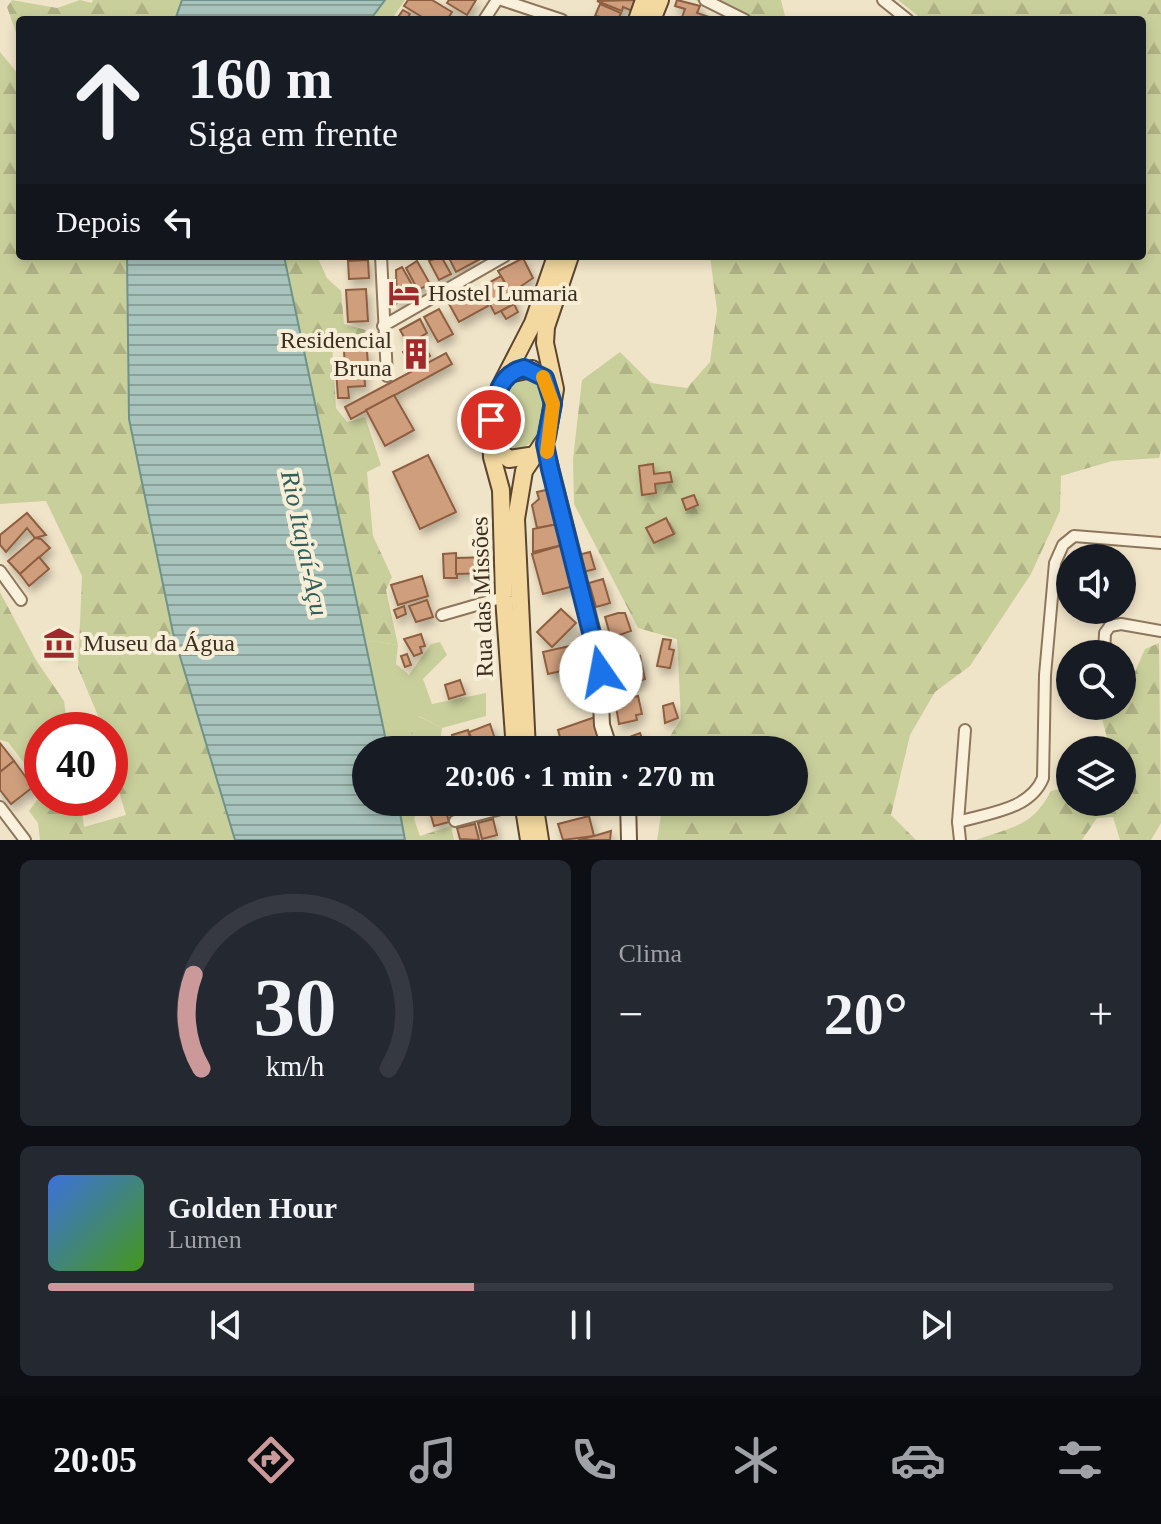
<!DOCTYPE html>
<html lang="pt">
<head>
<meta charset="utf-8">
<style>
	body { margin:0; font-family:Georgia,serif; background:#242831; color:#f1f3f6; height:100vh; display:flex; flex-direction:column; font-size:30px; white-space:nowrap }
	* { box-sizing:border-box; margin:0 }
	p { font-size:26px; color:#9ea1a6 }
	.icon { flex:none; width:44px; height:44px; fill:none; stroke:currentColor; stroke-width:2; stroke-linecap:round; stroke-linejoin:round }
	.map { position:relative; height:840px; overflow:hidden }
	.sheet { display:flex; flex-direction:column; gap:20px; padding:20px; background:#0d0f14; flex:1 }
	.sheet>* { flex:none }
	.top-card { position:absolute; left:16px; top:16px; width:1130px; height:244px; border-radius:8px; box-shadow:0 4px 12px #0003; background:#171b24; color:#f1f3f6; overflow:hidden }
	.tools { position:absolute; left:1056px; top:544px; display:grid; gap:16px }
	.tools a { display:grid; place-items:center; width:80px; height:80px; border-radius:50%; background:#171b24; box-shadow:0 4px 12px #0003; font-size:40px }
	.speed { position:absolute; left:24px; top:712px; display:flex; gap:16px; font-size:40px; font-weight:700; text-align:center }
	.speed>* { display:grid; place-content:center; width:104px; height:104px; border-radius:50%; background:#171b24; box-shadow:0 4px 12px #0003; line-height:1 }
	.speed .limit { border:12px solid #d22; background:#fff; color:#111 }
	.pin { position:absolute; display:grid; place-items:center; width:68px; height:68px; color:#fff; margin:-34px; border:4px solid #fff; border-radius:50%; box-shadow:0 2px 8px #0007 }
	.me { position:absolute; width:88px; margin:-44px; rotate:348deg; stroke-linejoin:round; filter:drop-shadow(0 0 6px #0008) }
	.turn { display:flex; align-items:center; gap:28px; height:168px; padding:0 40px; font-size:36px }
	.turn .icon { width:104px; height:104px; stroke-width:2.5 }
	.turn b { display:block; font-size:56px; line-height:68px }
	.then { display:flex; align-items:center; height:76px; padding:0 40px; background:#0003; gap:16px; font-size:30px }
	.big { font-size:60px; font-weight:800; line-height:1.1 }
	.sheet .tile { flex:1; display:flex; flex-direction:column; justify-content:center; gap:12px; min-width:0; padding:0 28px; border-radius:12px; background:#242831 }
	.sheet .dial { align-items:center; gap:0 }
	.dial svg { height:208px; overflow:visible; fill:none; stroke:#363941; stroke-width:7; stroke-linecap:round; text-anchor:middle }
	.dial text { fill:#f1f3f6; stroke:none }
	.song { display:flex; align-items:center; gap:24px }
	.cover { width:96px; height:96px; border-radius:12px; background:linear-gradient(135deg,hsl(220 70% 55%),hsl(100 70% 35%)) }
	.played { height:8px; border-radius:4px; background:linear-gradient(90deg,#cc999b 40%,#363941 40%) }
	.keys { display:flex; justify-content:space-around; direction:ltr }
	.heat { display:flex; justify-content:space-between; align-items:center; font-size:44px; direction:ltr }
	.sheet .tiles { flex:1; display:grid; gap:20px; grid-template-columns:1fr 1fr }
	.tile:last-child { grid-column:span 2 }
	.trip { position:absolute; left:352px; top:736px; width:456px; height:80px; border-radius:40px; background:#171b24; box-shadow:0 4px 12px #0003; font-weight:800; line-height:80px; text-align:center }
	.dock { display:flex; height:128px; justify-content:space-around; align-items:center; background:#090b0e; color:#9ea1a6 }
	.dock .icon { width:56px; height:56px }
	.dock .current { color:#cc999b }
	.dock b { font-size:36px; color:#f1f3f6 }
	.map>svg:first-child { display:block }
	.grass { fill:#c9cf9b }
	.forest { fill:url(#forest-firs) }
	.water { fill:url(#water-rules); stroke:#6f938a; stroke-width:2 }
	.building { fill:#cf9f7d; stroke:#8d5f41; stroke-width:2; filter:url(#shadow) }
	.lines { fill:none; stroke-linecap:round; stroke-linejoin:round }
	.street-casing { stroke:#8d765c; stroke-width:14 }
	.secondary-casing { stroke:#6f573f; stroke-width:18 }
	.primary-casing { stroke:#5b4430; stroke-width:20 }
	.street { stroke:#faf1dc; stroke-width:10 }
	.secondary { stroke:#faf1dc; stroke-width:14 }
	.primary { stroke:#f3d9a0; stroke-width:16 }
	.route-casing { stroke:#114b97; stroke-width:20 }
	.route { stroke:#1a73e8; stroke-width:14 }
	.slow { stroke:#f59e0b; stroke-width:14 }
	.labels { text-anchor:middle; stroke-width:8; stroke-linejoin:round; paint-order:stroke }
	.poi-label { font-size:24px; fill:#3d2e20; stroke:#f7eed8; text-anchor:start }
	.street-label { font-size:24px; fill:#3d2e20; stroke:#f7eed8 }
	.water-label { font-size:26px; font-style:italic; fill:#2f5d5a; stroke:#f7eed8 }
</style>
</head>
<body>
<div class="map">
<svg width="1161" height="840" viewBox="0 0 1161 840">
	<defs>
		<pattern id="forest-firs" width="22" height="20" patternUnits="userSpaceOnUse" patternTransform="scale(2)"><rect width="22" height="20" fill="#c9cf9b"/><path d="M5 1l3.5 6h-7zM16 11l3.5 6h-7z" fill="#aeb285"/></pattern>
		<pattern id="water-rules" width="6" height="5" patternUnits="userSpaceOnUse" patternTransform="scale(2)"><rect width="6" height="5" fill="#a9c4bc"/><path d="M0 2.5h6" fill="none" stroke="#8ba098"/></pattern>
		<filter id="shadow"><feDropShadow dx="3" dy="5.5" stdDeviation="4" flood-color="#0004"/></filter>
	</defs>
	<rect width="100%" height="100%" fill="#f0e4c8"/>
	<g class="grass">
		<path d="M517 376 534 378 545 396 537 438 518 452C488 442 495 393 517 376Z"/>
		<path d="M373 641 398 645 396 664 409 675 431 644 440 642 447 655 423 679 432 704 486 693V716L442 728 419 716 411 734 410 750H388L365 643Z"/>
	</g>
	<g class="forest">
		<path d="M12 0 57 8 80 0 92 3 93 0H182L175 20H20V44L7 7Z"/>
		<path d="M385 0H405L391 20H370Z"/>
		<path d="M695 0H781L786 20H731Z"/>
		<path d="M898 0H1161V451L1159 458 1112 461 1061 476 1060 511 1031 574 970 666 935 692 910 735 891 815 916 840H657L663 802H794V750H661L681 719 677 639 638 628 574 504 573 459 582 380 620 352 651 383 687 388 710 362 717 310 710 256H1142V20H923Z"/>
		<path d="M0 52 20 76V256H127L129 419 173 633 235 840H40L38 823 29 811 42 793V798H80L84 827 126 815 116 782V744H110V730H104L78 668 82 576 46 501 0 504Z"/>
		<path d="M284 256H317L327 278 341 291 344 324 366 330 359 342 332 343 336 408 347 422 365 417 381 465 367 472 373 536 392 577 386 590 398 645 373 641 365 643Z"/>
		<path d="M0 592 36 660 64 701 68 730H42V787L8 742 0 740Z"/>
		<path d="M1159 643 1161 823 1151 840H1120L1113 817 1097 818 1082 840H976C1012 827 1032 827 1051 791L1070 787V802H1122V750H1110L1099 706H1122V679L1134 674 1145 649Z"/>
		<path d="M418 716 442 728 439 750H410L411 734Z"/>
		<path d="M398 802H421L414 819 420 836 451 826 454 840H405Z"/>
	</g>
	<g class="water">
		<path d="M182 0H385L370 20H175Z"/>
		<path d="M127 256H284L388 750H366V802H398L405 840H235L173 633 129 419Z"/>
	</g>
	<g class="building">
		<path d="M408 0H432L452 12 447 20H427L404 6Z"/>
		<path d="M449 0H476L467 15 447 3Z"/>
		<path d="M636 0 632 11 623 7 622 11 597 1Z"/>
		<path d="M677 0 700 6 697 13 718 20H681L685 9 675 6Z"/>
		<path d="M600 4 621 13 618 20 595 16Z"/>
		<path d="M403 10 410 14 406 20H396Z"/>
		<path d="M441 256 451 274 439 280 429 261Z"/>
		<path d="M453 256H486L456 272 449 258Z"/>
		<path d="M523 258 533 278 511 293 498 271Z"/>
		<path d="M368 260 369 278 349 279 348 261Z"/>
		<path d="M417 261 430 284 418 290 406 268Z"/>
		<path d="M402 267 416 292 397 303 396 270Z"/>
		<path d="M501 276 516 303 495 314 481 287Z"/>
		<path d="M478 288 488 306 459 322 449 304Z"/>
		<path d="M366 289 368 321 348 322 346 290Z"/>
		<path d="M514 304 518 312 506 319 501 311Z"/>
		<path d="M439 309 453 334 438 342 424 317Z"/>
		<path d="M420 319 427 333 408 344 400 330Z"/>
		<path d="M422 342 430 356 411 367 403 352Z"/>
		<path d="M367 350 368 366 345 367 344 351Z"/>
		<path d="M446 353 452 364 351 419 345 407Z"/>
		<path d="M364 368 365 386 348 387 349 398H338L336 369Z"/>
		<path d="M394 395 414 430 385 446 366 410Z"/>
		<path d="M428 455 456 512 420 529 393 472Z"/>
		<path d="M653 464 654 474 670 472 672 482 655 484 656 493 642 495 639 466Z"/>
		<path d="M550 489 558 524 537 528 532 505 539 499 537 492Z"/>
		<path d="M694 495 698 505 686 510 682 499Z"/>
		<path d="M27 513 46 535 35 538 27 528 6 552 0 545V535Z"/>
		<path d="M666 518 674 534 654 543 646 528Z"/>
		<path d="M558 524 562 545 533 552V529Z"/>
		<path d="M35 538 41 539 50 548 20 574 8 561Z"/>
		<path d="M563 545 574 586 543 594 532 554Z"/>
		<path d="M590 552 595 569 583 572 578 555Z"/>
		<path d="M456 553 457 578H444L443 554Z"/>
		<path d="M39 557 49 569 29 586 20 574Z"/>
		<path d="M490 557V573L456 574V558Z"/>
		<path d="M422 576 428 596 398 605 391 585Z"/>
		<path d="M603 579 610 603 596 607 589 583Z"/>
		<path d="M427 600 433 617 416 622 409 606Z"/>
		<path d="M404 606 406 614 397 618 394 610Z"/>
		<path d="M561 609 576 623 552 647 537 632Z"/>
		<path d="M618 613H625L631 631 611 638 605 617Z"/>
		<path d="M61 632 69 649 56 654 49 637Z"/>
		<path d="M421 634 425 646 420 647 422 653 414 656 404 639Z"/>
		<path d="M663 639 671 640 669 649 674 650 670 668 657 666Z"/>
		<path d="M583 643 588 665 548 674 543 652Z"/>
		<path d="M407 654 411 665 405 667 401 656Z"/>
		<path d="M640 656 645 679 620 688 615 672 627 668 626 664Z"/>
		<path d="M460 680 465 694 449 699 445 685Z"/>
		<path d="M638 696 642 714 636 715 637 720 619 724 615 701Z"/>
		<path d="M673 703 678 718 665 723 663 706Z"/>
		<path d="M595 717 600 737 563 748 558 730Z"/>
		<path d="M490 724 495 739 482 743 480 738 472 740 469 732Z"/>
		<path d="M468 730 473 750H449L455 746 452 735Z"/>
		<path d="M640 733 645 746 628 750 624 739Z"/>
		<path d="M592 739 595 750H565L564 747Z"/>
		<path d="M0 743 14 761 0 772Z"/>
		<path d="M14 761 33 787 11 804 0 790V772Z"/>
		<path d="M453 802H474L476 810 456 816 454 808 445 810 444 804Z"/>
		<path d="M474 802H492L493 806 476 810Z"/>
		<path d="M444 804 449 822 434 826 429 809Z"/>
		<path d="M589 816 594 836 563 840 558 824Z"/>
		<path d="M493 819 497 835 482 839 478 823Z"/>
		<path d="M475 824 479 840 460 839 457 828Z"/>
		<path d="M611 831 610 840H578L594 836Z"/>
	</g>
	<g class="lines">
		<defs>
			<g id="street">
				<path d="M502 0 562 20"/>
				<path d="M705 0 745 20"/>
				<path d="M883 0 908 20"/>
				<path d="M484 20 497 0"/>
				<path d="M381 256 387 376"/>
				<path d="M383 326 505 256"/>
				<path d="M0 571 21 600"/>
				<path d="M442 615 504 597"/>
				<path d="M1104 654 1105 633 1110 626 1121 624 1161 631"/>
				<path d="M0 807 25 840"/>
				<path d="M455 821 523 803"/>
				<path d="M958 822C988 813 1030 810 1043 778L1045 675 1055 563 1063 545 1074 536 1161 543"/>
				<path d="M960 840 958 822 965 730"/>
			</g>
			<g id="secondary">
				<path d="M545 444 599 657 602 725 610 750"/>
				<path d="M628 802 629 840"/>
			</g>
			<g id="primary">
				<path d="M637 20 644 0"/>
				<path d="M652 20 660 0"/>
				<path d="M508 374 532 369 545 378 551 394"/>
				<path d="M491 444 509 459 536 455"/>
				<path d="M515 750 504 597 501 490 492 457 491 420 500 387 533 323 556 256"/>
				<path d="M527 750 516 519 524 471 547 437 555 389 545 343 546 327 570 256"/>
				<path d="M523 802 529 840"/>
				<path d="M534 802 540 840"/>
			</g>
		</defs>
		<use href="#street" class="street-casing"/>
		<use href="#secondary" class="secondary-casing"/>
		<use href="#primary" class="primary-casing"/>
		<use href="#street" class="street"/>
		<use href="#secondary" class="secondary"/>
		<use href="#primary" class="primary"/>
	</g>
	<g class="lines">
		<defs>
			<path id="route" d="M491 420C495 398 499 374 524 368L545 378 553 404 545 444 550 469 601 672"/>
		</defs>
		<use href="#route" class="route-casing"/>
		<use href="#route" class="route"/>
		<path class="slow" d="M543 377 553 404 547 452"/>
	</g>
	<defs>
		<symbol id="hotel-bare" viewBox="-9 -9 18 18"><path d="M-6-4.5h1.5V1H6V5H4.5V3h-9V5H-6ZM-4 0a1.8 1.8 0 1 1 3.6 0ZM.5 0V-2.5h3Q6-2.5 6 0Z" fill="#9e2a2b" stroke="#f7eed8" stroke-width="2.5" paint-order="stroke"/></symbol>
		<symbol id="building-bare" viewBox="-9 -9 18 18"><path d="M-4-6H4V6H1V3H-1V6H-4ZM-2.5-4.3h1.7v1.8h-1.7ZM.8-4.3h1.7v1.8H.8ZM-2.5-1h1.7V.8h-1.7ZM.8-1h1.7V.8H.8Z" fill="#9e2a2b" stroke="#f7eed8" stroke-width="2.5" paint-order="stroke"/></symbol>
		<symbol id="museum-bare" viewBox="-9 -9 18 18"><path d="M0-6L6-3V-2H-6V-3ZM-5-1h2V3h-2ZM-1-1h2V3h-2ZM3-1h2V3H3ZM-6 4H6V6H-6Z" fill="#9e2a2b" stroke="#f7eed8" stroke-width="2.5" paint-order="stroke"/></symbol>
	</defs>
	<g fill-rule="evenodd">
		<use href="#hotel-bare" x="382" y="271" width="44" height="44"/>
		<use href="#building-bare" x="394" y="332" width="44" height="44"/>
		<use href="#museum-bare" x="37" y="621" width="44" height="44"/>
	</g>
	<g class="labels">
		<g class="poi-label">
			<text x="428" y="301">Hostel Lumaria</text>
			<text x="392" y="348" text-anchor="end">Residencial<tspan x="392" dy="28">Bruna</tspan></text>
			<text x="83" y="651">Museu da Água</text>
		</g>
		<g class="street-label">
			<text transform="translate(482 597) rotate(-92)" y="8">Rua das Missões</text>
		</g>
		<g class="water-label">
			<text transform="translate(305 543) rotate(78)" y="9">Rio Itajaí-Açu</text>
		</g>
	</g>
</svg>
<div class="tools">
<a><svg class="icon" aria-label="sound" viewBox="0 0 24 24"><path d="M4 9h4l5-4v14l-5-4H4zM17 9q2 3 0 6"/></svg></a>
<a><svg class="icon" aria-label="search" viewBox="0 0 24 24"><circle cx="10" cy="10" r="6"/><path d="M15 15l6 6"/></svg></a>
<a><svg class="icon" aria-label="layers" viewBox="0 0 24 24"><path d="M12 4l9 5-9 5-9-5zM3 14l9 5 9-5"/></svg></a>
</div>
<div class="speed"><div class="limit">40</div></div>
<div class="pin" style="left:491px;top:420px;background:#d93025"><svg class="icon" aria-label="arrive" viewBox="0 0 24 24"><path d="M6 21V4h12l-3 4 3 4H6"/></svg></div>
<svg class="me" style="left:601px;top:672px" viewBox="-20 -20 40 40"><circle r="19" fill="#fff"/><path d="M0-13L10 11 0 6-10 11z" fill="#1a73e8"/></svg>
<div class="trip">20:06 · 1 min · 270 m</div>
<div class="top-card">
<div class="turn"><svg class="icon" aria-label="ahead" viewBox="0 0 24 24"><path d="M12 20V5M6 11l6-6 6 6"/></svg><div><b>160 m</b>Siga em frente</div></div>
<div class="then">Depois<svg class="icon" aria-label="left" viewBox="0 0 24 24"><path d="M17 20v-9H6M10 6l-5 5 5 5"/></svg></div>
</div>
</div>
<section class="sheet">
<div class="tiles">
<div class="tile dial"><svg viewBox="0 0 100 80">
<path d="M14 69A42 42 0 1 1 86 69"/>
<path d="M14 69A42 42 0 0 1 11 33" stroke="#cc999b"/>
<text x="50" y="56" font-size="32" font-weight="700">30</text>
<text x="50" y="72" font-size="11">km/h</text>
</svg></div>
<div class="tile"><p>Clima</p>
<div class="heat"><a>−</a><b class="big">20°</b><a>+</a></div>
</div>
<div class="tile">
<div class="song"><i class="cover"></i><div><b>Golden Hour</b><p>Lumen</p></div></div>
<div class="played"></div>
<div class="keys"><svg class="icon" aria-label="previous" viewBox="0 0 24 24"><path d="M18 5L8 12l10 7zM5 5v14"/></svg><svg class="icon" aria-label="pause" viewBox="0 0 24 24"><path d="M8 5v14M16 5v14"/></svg><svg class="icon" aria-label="next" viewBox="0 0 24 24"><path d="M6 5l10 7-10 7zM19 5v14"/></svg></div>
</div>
</div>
</section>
<nav class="dock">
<b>20:05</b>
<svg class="icon current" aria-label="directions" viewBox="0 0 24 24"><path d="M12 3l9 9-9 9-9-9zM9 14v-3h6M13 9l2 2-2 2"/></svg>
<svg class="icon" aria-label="music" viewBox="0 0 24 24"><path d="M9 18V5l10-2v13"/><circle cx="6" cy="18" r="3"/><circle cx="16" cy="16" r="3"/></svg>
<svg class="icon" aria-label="phone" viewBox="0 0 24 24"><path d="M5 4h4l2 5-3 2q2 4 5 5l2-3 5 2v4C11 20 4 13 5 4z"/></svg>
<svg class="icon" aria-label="climate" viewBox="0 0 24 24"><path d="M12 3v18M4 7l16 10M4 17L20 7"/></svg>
<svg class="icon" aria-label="car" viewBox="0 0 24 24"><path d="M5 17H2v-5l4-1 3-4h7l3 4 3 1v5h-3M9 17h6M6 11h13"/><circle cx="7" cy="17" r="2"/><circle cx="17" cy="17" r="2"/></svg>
<svg class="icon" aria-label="filters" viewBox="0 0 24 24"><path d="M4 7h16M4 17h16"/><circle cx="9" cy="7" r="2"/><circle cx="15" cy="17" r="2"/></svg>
</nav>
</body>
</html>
